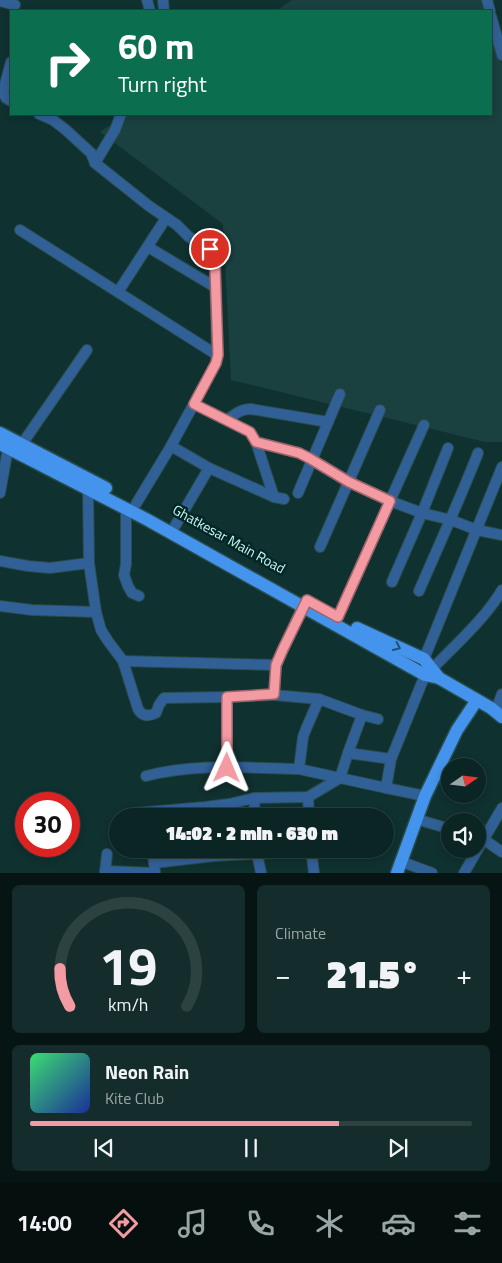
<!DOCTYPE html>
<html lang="en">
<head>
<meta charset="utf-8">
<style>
	body { margin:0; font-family:"Titillium Web",sans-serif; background:#142d2c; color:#f1f3f6; height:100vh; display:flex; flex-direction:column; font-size:19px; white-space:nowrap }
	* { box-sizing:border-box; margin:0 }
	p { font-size:16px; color:#9aa5a6 }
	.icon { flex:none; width:28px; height:28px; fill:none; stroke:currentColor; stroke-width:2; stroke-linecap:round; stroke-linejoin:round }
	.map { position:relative; height:873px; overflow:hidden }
	.sheet { display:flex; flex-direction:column; gap:12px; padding:12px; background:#061414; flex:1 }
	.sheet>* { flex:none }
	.guide { position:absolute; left:10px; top:10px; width:482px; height:105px; border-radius:0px; box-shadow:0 2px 8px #0003,0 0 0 1px #2b4241; background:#0b6e4f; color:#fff; overflow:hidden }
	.needle { width:32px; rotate:76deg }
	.controls { position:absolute; left:441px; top:758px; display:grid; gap:10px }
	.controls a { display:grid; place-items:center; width:45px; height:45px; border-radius:50%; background:#0b2524; box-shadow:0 2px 8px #0003,0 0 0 1px #2b4241; font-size:25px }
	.speed { position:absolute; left:15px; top:792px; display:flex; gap:10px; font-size:25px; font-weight:700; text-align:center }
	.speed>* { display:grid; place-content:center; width:65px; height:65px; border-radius:50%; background:#0b2524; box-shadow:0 2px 8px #0003,0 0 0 1px #2b4241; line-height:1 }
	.speed .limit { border:8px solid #d22; background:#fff; color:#111 }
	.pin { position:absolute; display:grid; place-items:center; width:42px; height:42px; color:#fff; margin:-21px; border:2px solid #fff; border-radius:50%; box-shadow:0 1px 5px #0007 }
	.me { position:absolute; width:55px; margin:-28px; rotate:1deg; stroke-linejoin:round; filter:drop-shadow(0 0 4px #0008) }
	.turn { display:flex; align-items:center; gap:18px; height:105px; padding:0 25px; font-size:22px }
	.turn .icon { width:65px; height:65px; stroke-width:2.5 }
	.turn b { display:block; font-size:35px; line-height:42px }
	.big { font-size:38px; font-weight:800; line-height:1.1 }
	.sheet .tile { flex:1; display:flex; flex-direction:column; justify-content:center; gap:8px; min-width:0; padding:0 18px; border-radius:8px; background:#142d2c }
	.sheet .dial { align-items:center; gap:0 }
	.dial svg { height:130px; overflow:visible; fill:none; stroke:#2b4241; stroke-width:7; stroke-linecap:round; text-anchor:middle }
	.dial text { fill:#f1f3f6; stroke:none }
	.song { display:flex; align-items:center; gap:15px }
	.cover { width:60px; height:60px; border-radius:8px; background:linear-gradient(135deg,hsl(140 70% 55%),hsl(230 70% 35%)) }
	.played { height:5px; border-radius:2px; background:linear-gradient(90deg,#f49aa3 70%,#2b4241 70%) }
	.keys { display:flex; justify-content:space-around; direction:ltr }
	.heat { display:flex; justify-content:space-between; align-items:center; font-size:28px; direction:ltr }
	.sheet .tiles { flex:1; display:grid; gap:12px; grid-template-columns:1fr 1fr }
	.tile:last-child { grid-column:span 2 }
	.trip { position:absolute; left:109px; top:808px; width:285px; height:50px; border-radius:25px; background:#0b2524; box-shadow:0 2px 8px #0003,0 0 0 1px #2b4241; font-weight:800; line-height:50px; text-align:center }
	.tab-bar { display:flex; height:80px; justify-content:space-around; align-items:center; background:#040f0e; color:#9aa5a6 }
	.tab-bar .icon { width:35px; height:35px }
	.tab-bar .selected { color:#f49aa3 }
	.tab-bar b { font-size:22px; color:#f1f3f6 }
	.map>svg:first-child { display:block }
	.built { fill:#1a403f }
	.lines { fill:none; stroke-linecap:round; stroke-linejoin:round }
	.minor-casing { stroke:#294d4c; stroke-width:12 }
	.major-casing { stroke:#294d4c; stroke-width:15 }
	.minor { stroke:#316097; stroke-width:10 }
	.major { stroke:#4493ed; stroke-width:12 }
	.oneway { stroke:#1e5276 }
	.route-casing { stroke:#9f646a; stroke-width:12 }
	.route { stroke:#f49aa3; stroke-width:9 }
	.labels { text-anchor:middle; stroke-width:5; stroke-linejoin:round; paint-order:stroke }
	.street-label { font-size:14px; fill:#c8f8f6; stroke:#042726 }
</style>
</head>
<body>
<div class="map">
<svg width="502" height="873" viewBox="0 0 502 873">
	<rect width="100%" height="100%" fill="#0f3130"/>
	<g class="built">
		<path d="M292 0H484L488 11H276Z"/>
		<path d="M491 25 502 64V442H485L231 380 223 224 100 132 126 114H491Z"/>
	</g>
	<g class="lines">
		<defs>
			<g id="minor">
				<path d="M147 0 150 11"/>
				<path d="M163 0 164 11"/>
				<path d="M487 0 490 11"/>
				<path d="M0 1 15 5"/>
				<path d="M491 16 502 55"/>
				<path d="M11 62 3 92 6 98 11 101"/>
				<path d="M39 114 53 120 66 130 91 153 95 163"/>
				<path d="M121 114 115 130 95 163 149 206 177 225 188 236 202 246 210 249 214 257 215 266 217 355 216 363 171 446 136 504"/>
				<path d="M20 230 217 355"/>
				<path d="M148 247 215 287"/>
				<path d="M118 292 166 218"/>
				<path d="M194 404 250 432 256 442 299 453 309 458 349 482 390 501 422 513 451 520 477 530 502 535"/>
				<path d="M227 420C235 414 241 409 251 409L328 422"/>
				<path d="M256 442 274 497"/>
				<path d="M22 444 87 350"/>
				<path d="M171 446 209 468 274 497 284 499"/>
				<path d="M88 489 89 563 96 612 101 630 108 641 123 661 138 709C142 716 148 717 156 713L159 705 164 698 227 697"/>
				<path d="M0 493 8 448"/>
				<path d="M298 493 340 394"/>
				<path d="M126 508V564L124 575 128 586 132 593 139 596"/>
				<path d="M175 526 209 468"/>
				<path d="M320 547 380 410"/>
				<path d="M0 561 28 566 50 568 89 563"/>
				<path d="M392 582 422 513 448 448"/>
				<path d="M419 591C439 545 460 499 478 453"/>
				<path d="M0 606 32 610 96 612"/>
				<path d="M303 606 276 665 274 695 319 699 362 715 378 719"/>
				<path d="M338 617 424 425"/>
				<path d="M424 659 502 467"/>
				<path d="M123 661 276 665"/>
				<path d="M432 669C456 644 484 620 502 590"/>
				<path d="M497 707 502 694"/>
				<path d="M348 753 362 715"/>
				<path d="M227 768V697L274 695"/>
				<path d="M146 776C196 763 249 768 299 769"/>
				<path d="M386 788 340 778 348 753 391 759"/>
				<path d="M425 796 386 788 391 759 425 675"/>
				<path d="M308 797 309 816"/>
				<path d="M254 798 255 816"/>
				<path d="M135 813 205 807 229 804 254 798 308 797 340 778 299 769 303 737 306 729 319 699"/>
				<path d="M416 819 450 829"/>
				<path d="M478 838 483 839 502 852"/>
				<path d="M152 849 154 863"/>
				<path d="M256 849 261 873"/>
				<path d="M311 849 314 873"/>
				<path d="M400 861 432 873"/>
				<path d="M105 871 155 873"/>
				<path d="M105 873 107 854"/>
				<path d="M155 873 154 863 214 856 312 851"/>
				<path d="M464 873 502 808"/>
			</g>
			<g id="major">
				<path d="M0 433 106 488"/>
				<path d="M0 444 146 519 425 675 439 678 491 708 502 717"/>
				<path d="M357 628 424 659 439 678"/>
				<path d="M397 873 425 796 457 730 477 700"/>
			</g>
		</defs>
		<use href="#minor" class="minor-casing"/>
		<use href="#major" class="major-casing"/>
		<use href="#minor" class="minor"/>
		<use href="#major" class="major"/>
	</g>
	<defs><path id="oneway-chevron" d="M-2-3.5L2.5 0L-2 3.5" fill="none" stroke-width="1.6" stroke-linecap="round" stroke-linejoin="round" transform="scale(1.25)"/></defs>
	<use class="oneway" href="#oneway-chevron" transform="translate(397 647) rotate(25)"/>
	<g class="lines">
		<defs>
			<path id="route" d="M210 249 214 257 215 266 218 355 216 363 194 404 250 432 256 442 299 453 309 458 349 482 390 501 338 617 307 600 283 649 276 665 274 694 227 697V768"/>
		</defs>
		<use href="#route" class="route-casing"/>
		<use href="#route" class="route"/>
	</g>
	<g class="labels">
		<g class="street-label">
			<text transform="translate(229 539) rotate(29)" y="5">Ghatkesar Main Road</text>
		</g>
	</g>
</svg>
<div class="controls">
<a><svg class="needle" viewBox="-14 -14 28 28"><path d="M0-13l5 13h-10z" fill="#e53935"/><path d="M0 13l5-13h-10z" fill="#9aa5a6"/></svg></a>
<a><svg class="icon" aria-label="sound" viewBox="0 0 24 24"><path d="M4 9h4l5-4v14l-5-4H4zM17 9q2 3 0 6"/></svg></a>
</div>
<div class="speed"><div class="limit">30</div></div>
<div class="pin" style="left:210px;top:249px;background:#d93025"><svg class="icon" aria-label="arrive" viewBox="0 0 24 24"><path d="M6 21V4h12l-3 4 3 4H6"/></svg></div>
<svg class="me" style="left:227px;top:768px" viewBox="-20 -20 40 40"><path d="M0-17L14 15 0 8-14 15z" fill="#f49aa3" stroke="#fff" stroke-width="4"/></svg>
<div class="trip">14:02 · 2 min · 630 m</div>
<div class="guide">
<div class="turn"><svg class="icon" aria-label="right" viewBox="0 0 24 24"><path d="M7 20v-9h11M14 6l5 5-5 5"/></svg><div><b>60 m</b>Turn right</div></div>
</div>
</div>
<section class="sheet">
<div class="tiles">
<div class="tile dial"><svg viewBox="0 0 100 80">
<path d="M14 69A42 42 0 1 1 86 69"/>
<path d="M14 69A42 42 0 0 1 8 46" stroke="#f49aa3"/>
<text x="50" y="56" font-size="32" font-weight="700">19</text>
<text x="50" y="72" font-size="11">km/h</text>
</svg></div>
<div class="tile"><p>Climate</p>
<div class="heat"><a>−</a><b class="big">21.5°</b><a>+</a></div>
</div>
<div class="tile">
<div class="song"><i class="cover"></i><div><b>Neon Rain</b><p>Kite Club</p></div></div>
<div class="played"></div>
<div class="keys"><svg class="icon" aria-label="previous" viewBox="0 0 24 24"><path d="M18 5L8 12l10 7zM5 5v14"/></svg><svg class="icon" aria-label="pause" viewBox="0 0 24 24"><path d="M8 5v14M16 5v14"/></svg><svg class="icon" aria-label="next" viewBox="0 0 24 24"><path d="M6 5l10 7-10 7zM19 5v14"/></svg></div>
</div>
</div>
</section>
<nav class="tab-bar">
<b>14:00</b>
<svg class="icon selected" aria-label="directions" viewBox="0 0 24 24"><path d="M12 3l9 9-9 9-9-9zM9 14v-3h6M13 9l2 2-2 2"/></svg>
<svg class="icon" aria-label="music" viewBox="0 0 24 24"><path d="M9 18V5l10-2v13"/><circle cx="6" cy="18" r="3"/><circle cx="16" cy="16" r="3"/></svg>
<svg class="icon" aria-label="phone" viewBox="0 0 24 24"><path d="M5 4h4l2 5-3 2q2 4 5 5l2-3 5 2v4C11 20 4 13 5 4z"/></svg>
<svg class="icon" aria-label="climate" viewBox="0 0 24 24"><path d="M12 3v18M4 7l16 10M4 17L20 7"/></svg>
<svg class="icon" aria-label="car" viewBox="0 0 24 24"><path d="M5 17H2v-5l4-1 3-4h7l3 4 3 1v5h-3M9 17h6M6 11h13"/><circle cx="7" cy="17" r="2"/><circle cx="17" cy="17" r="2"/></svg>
<svg class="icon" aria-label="filters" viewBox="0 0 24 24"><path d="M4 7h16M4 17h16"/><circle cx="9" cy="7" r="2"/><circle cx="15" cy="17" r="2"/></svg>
</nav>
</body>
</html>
